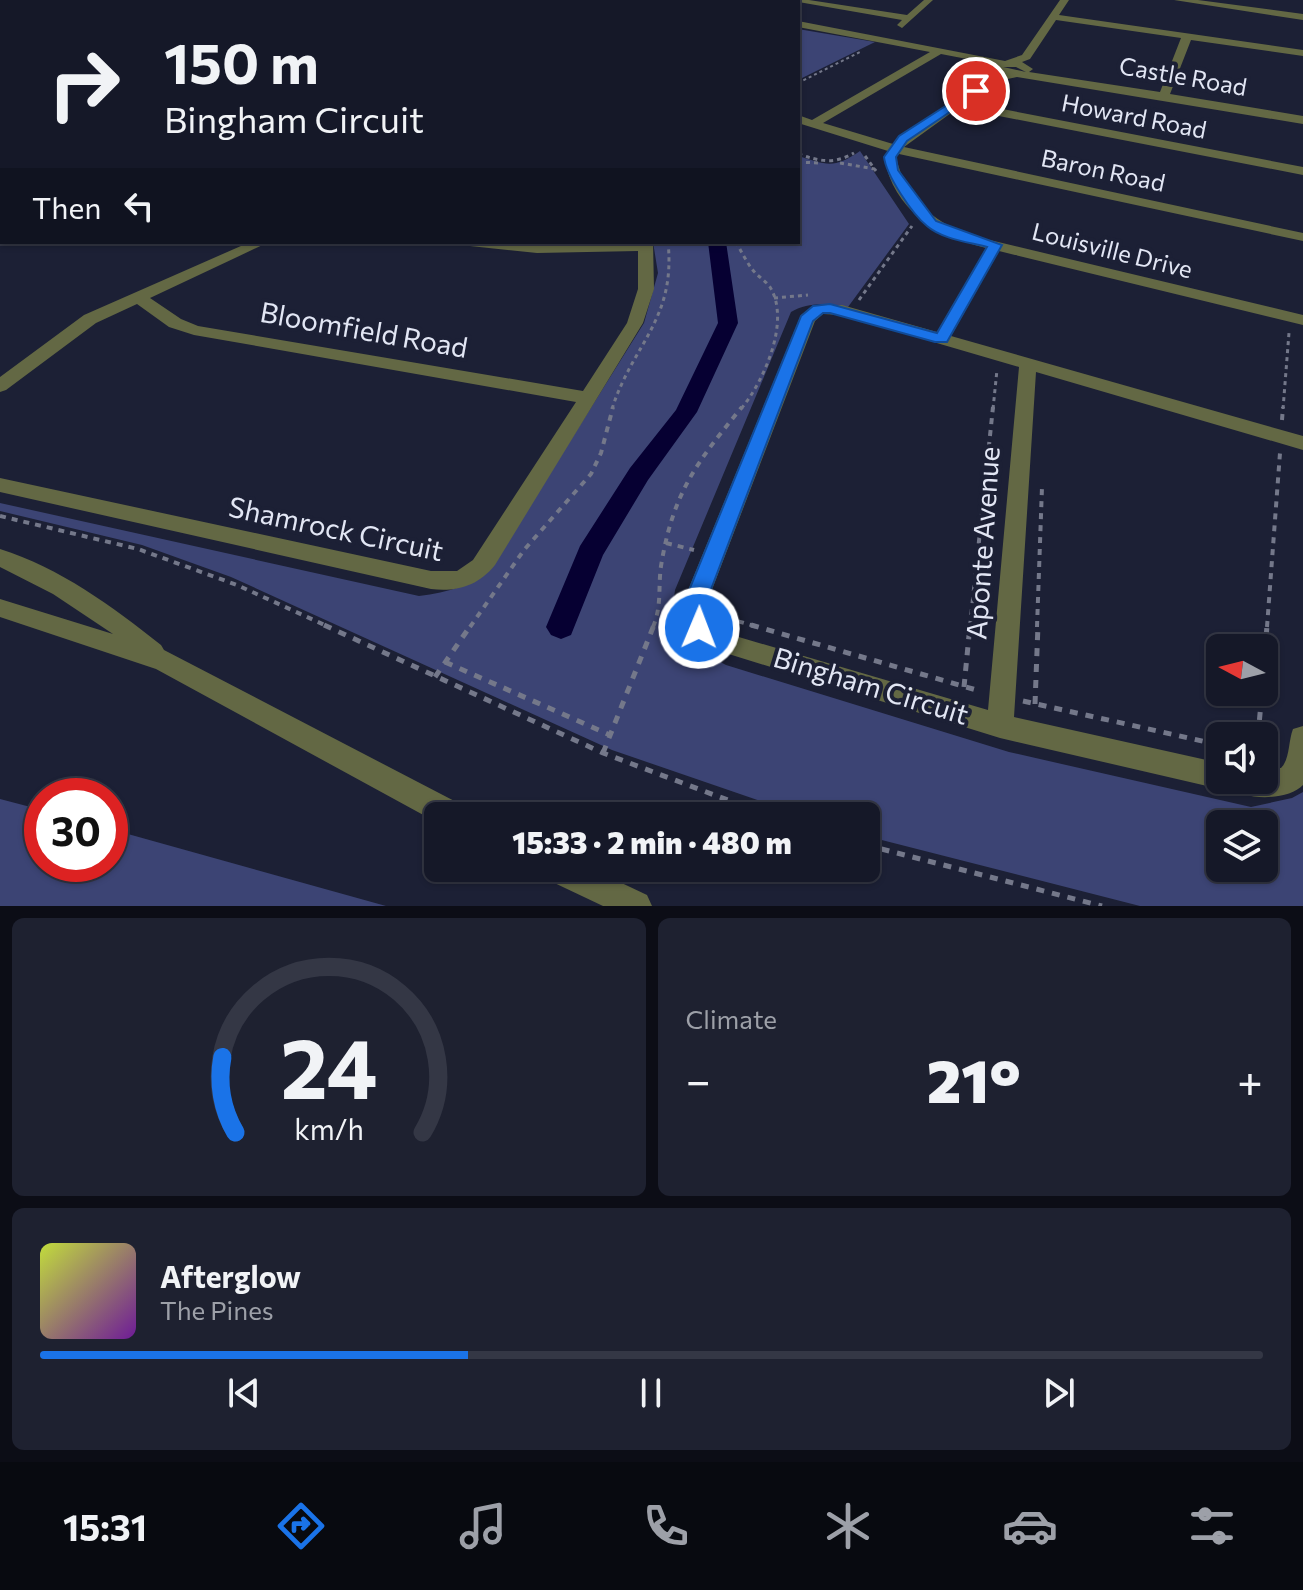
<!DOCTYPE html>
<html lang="en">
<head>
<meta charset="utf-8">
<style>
	body { margin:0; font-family:Commissioner,sans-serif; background:#1e2130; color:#f1f3f6; height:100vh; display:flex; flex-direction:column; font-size:30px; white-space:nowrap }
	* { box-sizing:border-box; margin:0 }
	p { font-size:26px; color:#9da0a8 }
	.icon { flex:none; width:44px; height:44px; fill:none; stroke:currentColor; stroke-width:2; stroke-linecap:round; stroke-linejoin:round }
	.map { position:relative; height:906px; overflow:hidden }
	.panel { display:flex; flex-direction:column; gap:12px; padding:12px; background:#0c0d16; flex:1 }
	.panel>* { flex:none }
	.hud { position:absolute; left:0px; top:0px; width:800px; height:244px; box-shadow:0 2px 6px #0004,0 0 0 2px #343745; background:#151828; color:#f1f3f6; overflow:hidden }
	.needle { width:52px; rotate:277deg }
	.fabs { position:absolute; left:1206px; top:634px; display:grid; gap:16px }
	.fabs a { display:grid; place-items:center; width:72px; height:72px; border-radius:12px; background:#151828; box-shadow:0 2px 6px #0004,0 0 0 2px #343745; font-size:40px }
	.speed { position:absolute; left:24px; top:778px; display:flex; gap:16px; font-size:40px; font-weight:700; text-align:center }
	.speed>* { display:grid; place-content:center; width:104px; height:104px; border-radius:50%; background:#151828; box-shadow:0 2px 6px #0004,0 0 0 2px #343745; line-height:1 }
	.speed .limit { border:12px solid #d22; background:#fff; color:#111 }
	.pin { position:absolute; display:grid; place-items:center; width:68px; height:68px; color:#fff; margin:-34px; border:4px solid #fff; border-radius:50%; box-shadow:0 2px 8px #0007 }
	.me { position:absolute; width:88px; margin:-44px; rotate:1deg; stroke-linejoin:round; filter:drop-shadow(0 0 6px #0008) }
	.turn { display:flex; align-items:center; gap:28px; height:168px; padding:0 32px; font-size:36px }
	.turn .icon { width:104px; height:104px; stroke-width:2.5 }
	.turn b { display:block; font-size:56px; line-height:68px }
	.then { display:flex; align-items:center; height:76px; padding:0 32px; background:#0003; gap:16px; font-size:30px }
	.big { font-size:60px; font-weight:800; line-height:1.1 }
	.panel .widget { flex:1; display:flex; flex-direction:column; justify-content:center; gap:12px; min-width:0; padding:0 28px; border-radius:12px; background:#1e2130 }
	.panel .dial { align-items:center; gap:0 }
	.dial svg { height:208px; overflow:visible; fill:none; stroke:#343745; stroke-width:7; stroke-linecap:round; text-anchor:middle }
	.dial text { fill:#f1f3f6; stroke:none }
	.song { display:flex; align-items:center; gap:24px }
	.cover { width:96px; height:96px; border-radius:12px; background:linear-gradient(135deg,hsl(70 70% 55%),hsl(280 70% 35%)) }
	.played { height:8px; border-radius:4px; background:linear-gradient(90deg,#1a73e8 35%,#343745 35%) }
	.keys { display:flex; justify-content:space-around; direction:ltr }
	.heat { display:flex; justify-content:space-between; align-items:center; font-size:44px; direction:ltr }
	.panel .tiles { flex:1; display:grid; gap:12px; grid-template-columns:1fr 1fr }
	.widget:last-child { grid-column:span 2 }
	.trip { position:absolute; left:424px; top:802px; width:456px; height:80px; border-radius:12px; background:#151828; box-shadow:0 2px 6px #0004,0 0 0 2px #343745; font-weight:800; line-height:80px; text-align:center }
	.tab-bar { display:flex; height:128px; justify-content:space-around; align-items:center; background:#080a10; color:#9da0a8 }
	.tab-bar .icon { width:56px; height:56px }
	.tab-bar .selected { color:#1a73e8 }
	.tab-bar b { font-size:36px; color:#f1f3f6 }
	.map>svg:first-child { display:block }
	.green { fill:#3c4474; fill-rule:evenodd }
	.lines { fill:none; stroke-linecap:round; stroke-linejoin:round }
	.canal { fill:#060032; fill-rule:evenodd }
	.path-far3 { stroke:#74788a; stroke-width:2; stroke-dasharray:3 3; stroke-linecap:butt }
	.path-far2 { stroke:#74788a; stroke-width:3; stroke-dasharray:4 4; stroke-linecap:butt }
	.path-far1 { stroke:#74788a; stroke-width:4; stroke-dasharray:6 6; stroke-linecap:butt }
	.path { stroke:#74788a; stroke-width:5; stroke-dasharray:8 8; stroke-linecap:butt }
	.minor { fill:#636844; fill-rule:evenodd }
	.route { fill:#1a73e8; stroke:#114b97; stroke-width:2 }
	.labels { text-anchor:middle; stroke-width:8; stroke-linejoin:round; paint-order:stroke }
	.far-street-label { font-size:24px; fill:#e2e6f4; stroke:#1c2035 }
	.street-label { font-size:28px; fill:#e2e6f4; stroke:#1c2035 }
</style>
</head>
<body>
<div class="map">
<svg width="1303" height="906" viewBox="0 0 1303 906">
	<rect width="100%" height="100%" fill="#1c2035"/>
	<g class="green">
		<path d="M798 29 875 42 798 80Z"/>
		<path d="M860 151 909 224 848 307C827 304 810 301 791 312L675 590C668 642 684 642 726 665L1009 752 1251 807 1292 798 1303 792V906H1140L866 836V816H804L612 750 231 577 142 545 0 511V503L419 596C449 592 472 586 493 564L644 323 658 273 653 242H798V156C827 165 834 169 860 151ZM1220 824H1264V868H1220Z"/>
		<path d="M0 799 42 810V864H110V829L386 906H0Z"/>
	</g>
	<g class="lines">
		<g class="canal">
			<path d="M517 0H532L533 2H518Z"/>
			<path d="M2 188V198L0 199V189Z"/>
			<path d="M708 242H726L738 323 697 412 648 480 603 555 571 635 561 639 551 635 546 627 580 546 630 468 676 410 718 323Z"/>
		</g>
		<g class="path-far3">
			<path d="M48 0 52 2"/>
			<path d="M92 0 98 2"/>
			<path d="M478 0 483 2"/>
			<path d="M574 0 580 2"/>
			<path d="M627 2 631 0"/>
			<path d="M798 83 862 51"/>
		</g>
		<g class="path-far2">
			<path d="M798 154C820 161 833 165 854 153"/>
			<path d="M865 156 876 171"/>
			<path d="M798 162 819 163"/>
			<path d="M840 163 875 169"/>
			<path d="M736 242C741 251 746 261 752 269 757 276 765 280 770 287 791 321 764 381 741 409"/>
			<path d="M774 298 808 295"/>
			<path d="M859 300 912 226"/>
			<path d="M612 409C633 343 676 320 668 242"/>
			<path d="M993 409 997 370"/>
			<path d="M1283 409 1289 333"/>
		</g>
		<g class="path-far1">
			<path d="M1282 420 1283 407"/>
			<path d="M0 516 138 549 237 585 329 627"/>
			<path d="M666 543 694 550"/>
			<path d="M720 607 730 619 758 627"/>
			<path d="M470 627 524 550 591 474 601 453 613 407"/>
			<path d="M653 627C662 606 658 587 661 566 673 492 697 462 742 407"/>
			<path d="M970 627 993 407"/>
			<path d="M1037 627 1042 487"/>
			<path d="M1267 627 1280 453"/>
		</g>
		<g class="path">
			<path d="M324 625 603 753 770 816"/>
			<path d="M751 625 980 691"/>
			<path d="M445 662 610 735"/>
			<path d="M1264 668 1267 625"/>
			<path d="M435 677 471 625"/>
			<path d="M964 687 970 625"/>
			<path d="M1023 701 1220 745"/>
			<path d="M1035 704 1038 625"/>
			<path d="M1258 736 1262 692"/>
			<path d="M603 753 654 625"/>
			<path d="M866 845 1102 906"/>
		</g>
		<g class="minor">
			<path d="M65 0H76L78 2H66Z"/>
			<path d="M651 0H668L670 2H652Z"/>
			<path d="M787 0H809L907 15 924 0H933L902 28 897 25 902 20Z"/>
			<path d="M1060 0H1069L1059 15 1303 50V56L1191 40 1170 94 1303 116V124L1017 77 998 81 966 102 1303 167V175L958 108 904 147 1303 233V241L899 154 896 157C905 197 932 221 969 235L1303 315V325L999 251 951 336 1303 436V450L1036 372 1014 717 1220 763V780H1264V769L1281 768C1290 759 1288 742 1293 729L1303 726V785C1288 801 1243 801 1228 786L1220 789 1000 738 719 651C695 642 682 627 684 600L801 315 813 306 842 305 937 332 986 248C936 236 894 211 884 157L888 151 798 123V115L812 120 930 52 798 27V21L1005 61 1022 55ZM1056 20 1181 38 1160 92 1029 72 1033 69 1022 62 1030 59ZM941 54 993 64 992 70 1000 74 990 77 899 136 893 144 823 123ZM1003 67H1016L1026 72ZM823 314 841 315 1019 367 988 710 732 635 709 620 708 600 815 321Z"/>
			<path d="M1174 0H1198L1303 14V20Z"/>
			<path d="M2 20V26L0 27V21Z"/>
			<path d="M0 138 2 139V147L0 146Z"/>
			<path d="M2 168V176L0 177V169Z"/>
			<path d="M0 235 2 242H7L0 244Z"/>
			<path d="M250 242H269L150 298 181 319 198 326 583 391 627 323 638 289V251L537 253 470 246 463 242H653L654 289 643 323 495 565C478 586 457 592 431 589L0 492V478L431 571H457L473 560 576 402 194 335 169 327 137 304 96 323 6 390 0 392V377L84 315Z"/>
			<path d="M0 549C60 568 112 606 161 645L164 650 464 806 468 816H438V823L156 669 0 617V599L113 634 53 594 0 567Z"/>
			<path d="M542 868H590L647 895 652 906H603L546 879Z"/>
		</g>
	</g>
	<path class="route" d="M972 89 981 91 907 141 896 157 898 170 936 221 1002 245 947 342H935L830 313H823L813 321 707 600 704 616 710 628 707 634 699 637 691 634 683 616 685 600 801 316 813 306 830 304 937 333 987 247C968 242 942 239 927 226 912 214 886 175 884 157L899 136Z"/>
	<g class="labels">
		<g class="far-street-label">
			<text transform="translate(1183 77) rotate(10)" y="8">Castle Road</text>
			<text transform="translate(1134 117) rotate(11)" y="8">Howard Road</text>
			<text transform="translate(1103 171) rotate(12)" y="8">Baron Road</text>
			<text transform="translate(1112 251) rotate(14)" y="8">Louisville Drive</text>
		</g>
		<g class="street-label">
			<text transform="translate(364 330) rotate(10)" y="10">Bloomfield Road</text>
			<text transform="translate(336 529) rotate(12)" y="10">Shamrock Circuit</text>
			<text transform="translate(983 543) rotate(-86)" y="10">Aponte Avenue</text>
			<text transform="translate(871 686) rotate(17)" y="10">Bingham Circuit</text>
		</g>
	</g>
</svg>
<div class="fabs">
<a><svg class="needle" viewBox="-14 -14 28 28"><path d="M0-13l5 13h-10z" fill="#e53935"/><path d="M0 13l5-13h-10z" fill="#9da0a8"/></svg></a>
<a><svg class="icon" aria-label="sound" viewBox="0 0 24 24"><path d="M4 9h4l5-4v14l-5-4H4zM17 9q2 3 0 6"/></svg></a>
<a><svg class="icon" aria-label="layers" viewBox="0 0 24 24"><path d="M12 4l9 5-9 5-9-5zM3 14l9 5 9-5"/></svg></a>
</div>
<div class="speed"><div class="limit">30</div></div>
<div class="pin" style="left:976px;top:91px;background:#d93025"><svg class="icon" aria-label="arrive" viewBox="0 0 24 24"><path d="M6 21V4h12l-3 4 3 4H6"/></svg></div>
<svg class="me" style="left:699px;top:628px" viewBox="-20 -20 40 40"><circle r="17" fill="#1a73e8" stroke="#fff" stroke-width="3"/><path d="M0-11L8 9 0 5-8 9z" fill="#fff"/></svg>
<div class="trip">15:33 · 2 min · 480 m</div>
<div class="hud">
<div class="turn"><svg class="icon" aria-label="right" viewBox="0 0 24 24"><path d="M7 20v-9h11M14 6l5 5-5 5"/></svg><div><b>150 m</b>Bingham Circuit</div></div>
<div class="then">Then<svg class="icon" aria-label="left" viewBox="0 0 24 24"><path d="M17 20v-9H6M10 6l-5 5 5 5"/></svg></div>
</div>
</div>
<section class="panel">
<div class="tiles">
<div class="widget dial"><svg viewBox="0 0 100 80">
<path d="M14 69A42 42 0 1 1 86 69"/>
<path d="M14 69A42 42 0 0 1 9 40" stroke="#1a73e8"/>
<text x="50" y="56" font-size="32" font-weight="700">24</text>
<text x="50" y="72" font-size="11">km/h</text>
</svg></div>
<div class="widget"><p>Climate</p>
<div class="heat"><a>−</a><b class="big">21°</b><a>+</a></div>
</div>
<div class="widget">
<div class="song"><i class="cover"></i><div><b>Afterglow</b><p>The Pines</p></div></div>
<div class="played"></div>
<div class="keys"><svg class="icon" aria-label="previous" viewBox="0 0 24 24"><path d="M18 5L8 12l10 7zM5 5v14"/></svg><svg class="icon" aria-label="pause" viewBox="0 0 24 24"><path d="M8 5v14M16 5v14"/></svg><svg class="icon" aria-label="next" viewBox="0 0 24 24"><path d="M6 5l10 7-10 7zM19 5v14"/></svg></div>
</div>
</div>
</section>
<nav class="tab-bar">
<b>15:31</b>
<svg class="icon selected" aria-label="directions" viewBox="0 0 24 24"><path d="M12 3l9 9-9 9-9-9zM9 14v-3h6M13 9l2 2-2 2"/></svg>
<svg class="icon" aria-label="music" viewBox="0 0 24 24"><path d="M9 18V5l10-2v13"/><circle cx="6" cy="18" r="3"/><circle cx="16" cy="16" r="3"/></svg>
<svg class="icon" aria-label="phone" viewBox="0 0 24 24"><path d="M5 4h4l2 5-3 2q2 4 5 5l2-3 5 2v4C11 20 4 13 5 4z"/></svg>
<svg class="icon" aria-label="climate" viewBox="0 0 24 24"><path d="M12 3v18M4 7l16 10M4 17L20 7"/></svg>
<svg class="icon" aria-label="car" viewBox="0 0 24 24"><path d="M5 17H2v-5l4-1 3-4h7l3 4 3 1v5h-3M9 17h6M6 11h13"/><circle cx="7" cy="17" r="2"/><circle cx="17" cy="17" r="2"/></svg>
<svg class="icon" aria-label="filters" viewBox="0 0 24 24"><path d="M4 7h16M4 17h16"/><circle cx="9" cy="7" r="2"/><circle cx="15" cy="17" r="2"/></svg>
</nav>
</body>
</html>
